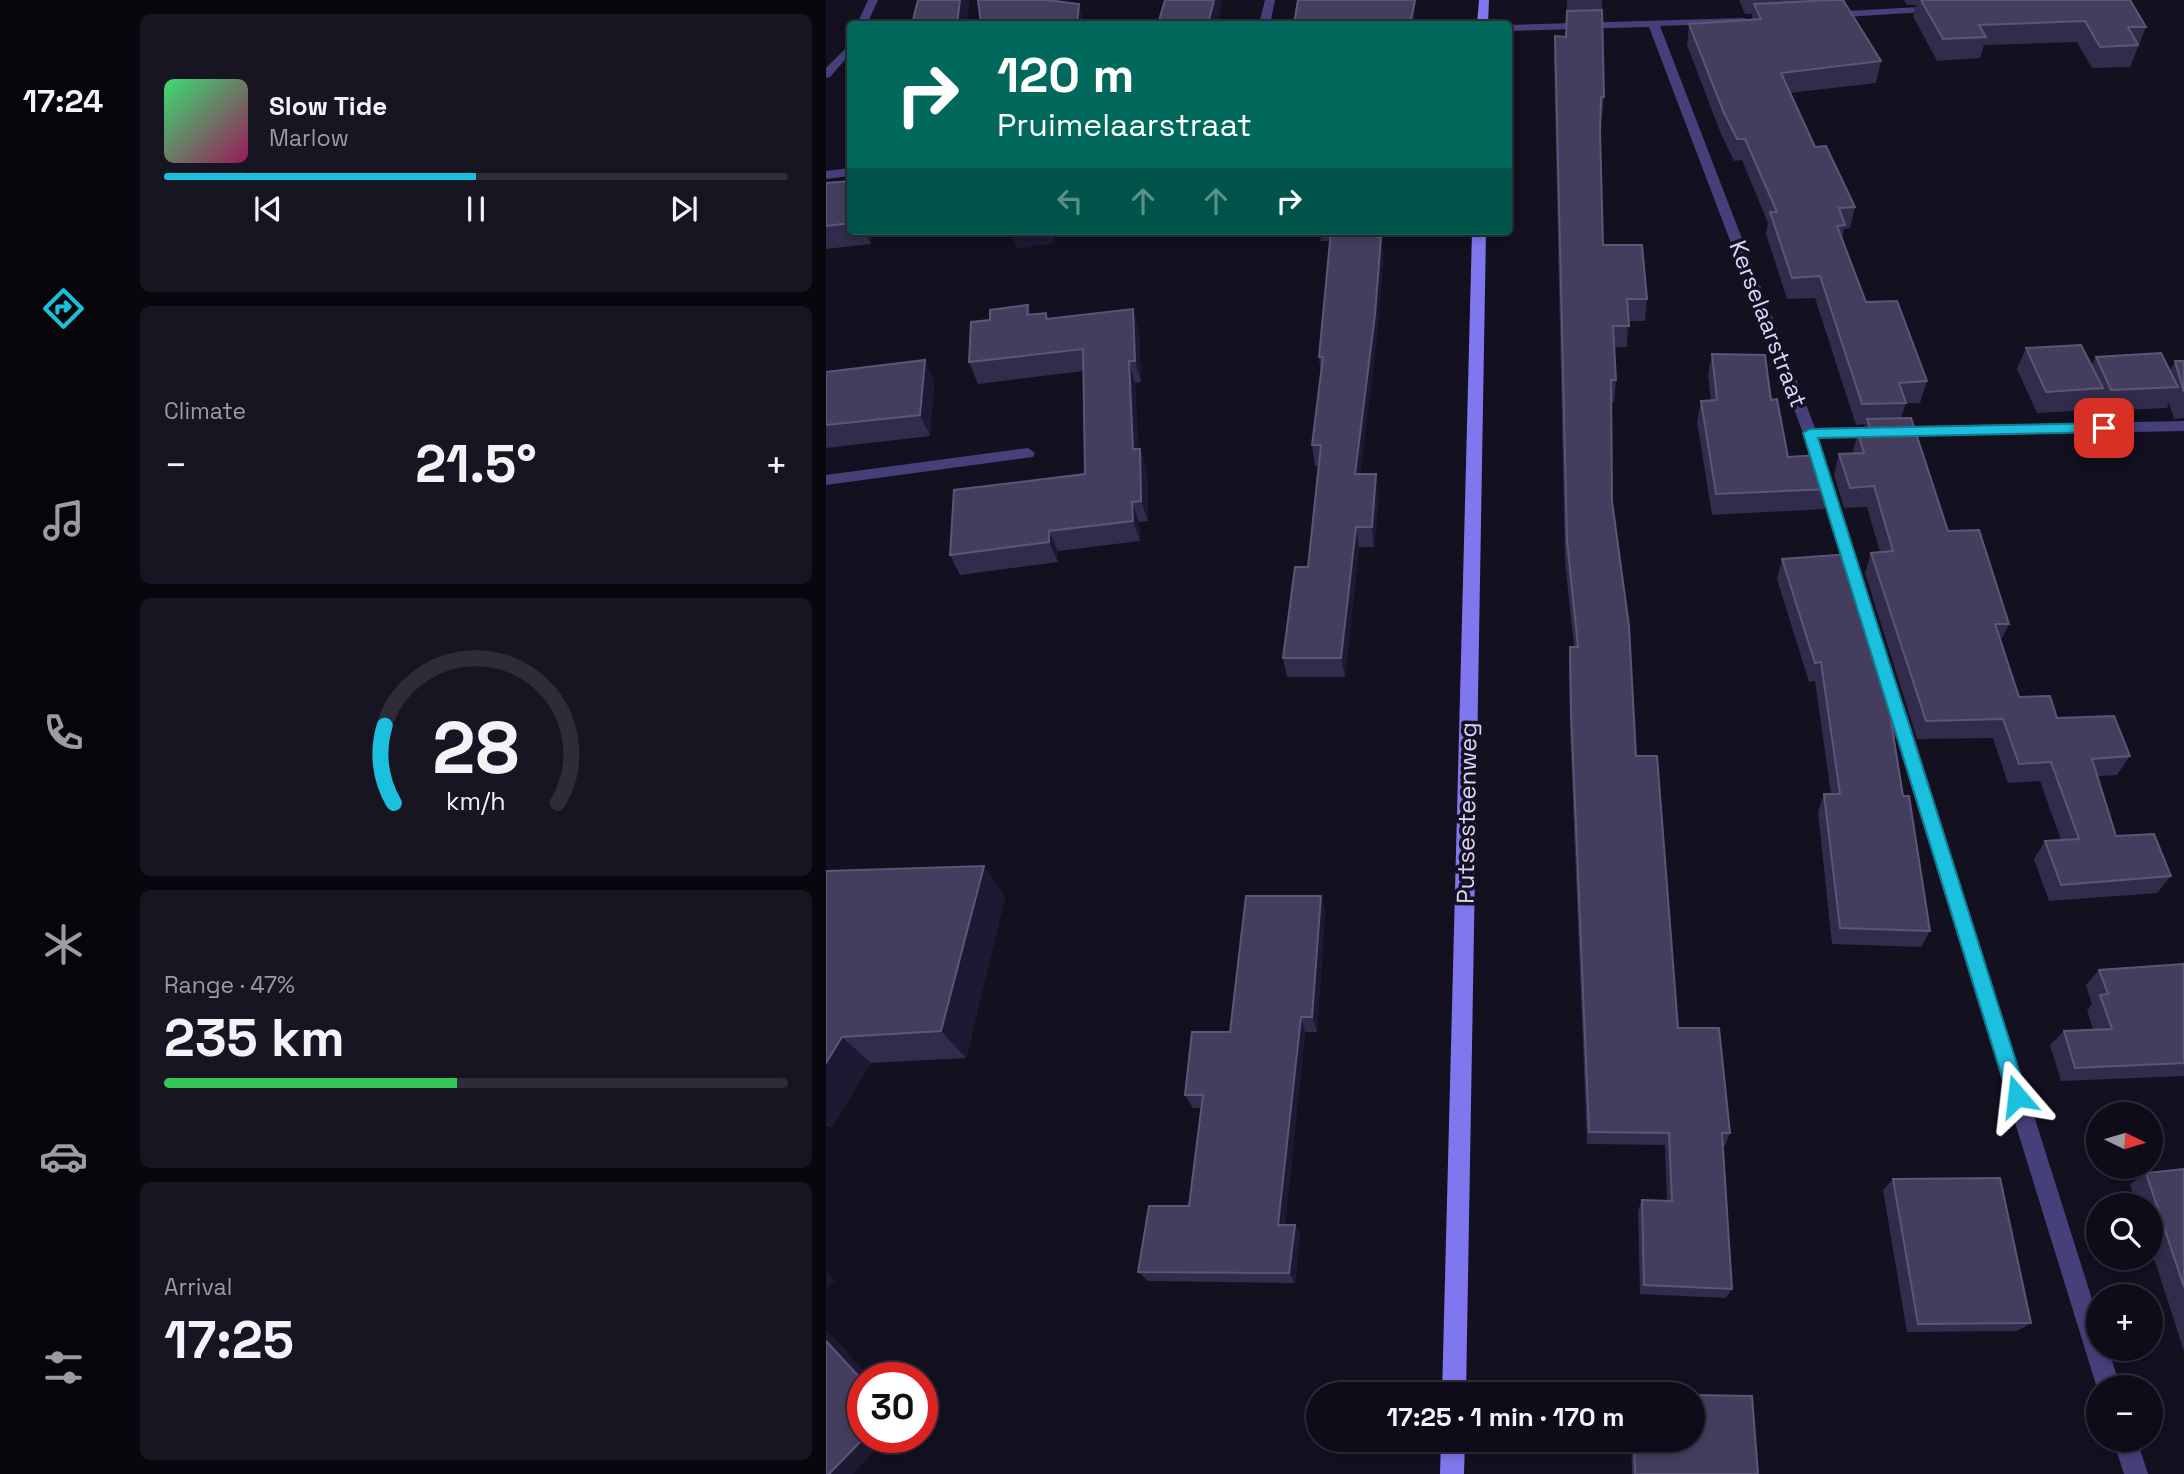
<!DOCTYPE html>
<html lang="en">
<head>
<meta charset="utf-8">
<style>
	body { margin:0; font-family:"Space Grotesk",sans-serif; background:#171521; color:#f1f3f6; height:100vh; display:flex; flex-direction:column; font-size:26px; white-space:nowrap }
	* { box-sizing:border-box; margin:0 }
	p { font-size:23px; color:#9b9ba2 }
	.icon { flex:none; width:38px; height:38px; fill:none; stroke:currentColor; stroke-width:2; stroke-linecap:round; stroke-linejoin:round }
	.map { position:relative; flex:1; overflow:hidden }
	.panel { display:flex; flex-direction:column; gap:14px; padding:14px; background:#08070d; width:700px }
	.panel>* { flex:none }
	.hud { position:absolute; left:21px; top:21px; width:665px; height:214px; border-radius:7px; box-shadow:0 4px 10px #0003,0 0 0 2px #2e2c37; background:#00695c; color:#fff; overflow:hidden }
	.needle { width:46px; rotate:95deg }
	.fabs { position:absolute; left:1260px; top:1102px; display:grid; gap:14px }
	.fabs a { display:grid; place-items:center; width:77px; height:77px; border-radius:50%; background:#0e0c18; box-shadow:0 4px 10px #0003,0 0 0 2px #2e2c37; font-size:35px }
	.speed { position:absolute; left:21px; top:1362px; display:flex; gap:14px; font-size:35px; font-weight:700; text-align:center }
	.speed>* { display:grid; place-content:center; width:91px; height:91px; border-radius:50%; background:#0e0c18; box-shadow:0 4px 10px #0003,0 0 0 2px #2e2c37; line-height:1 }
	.speed .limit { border:10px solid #d22; background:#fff; color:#111 }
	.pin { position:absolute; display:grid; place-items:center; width:60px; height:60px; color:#fff; margin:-30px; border-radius:14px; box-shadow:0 4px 10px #0006 }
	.me { position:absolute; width:77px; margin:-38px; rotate:343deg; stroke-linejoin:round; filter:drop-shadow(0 0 5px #0008) }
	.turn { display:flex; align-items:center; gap:24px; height:147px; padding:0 35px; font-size:32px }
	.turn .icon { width:91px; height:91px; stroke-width:2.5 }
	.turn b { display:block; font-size:49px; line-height:60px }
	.lanes { display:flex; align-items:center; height:66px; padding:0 35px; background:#0003; justify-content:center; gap:35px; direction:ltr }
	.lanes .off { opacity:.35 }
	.big { font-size:52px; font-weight:800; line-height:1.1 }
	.panel .tile { flex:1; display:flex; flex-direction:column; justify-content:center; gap:10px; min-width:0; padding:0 24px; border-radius:10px; background:#171521 }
	.panel .dial { align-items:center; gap:0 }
	.dial svg { height:182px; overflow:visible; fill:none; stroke:#2e2c37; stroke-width:7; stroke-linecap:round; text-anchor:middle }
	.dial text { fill:#f1f3f6; stroke:none }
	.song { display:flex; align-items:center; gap:21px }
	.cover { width:84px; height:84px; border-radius:10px; background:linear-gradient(135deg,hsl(140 70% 55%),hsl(330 70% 35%)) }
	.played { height:7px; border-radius:4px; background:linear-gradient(90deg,#1bc0de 50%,#2e2c37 50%) }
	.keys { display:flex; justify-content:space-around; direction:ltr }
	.heat { display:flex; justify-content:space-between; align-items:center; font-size:38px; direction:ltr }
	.charge { height:10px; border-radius:5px; background:linear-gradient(90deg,#34c759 47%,#2e2c37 0) }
	.trip { position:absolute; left:480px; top:1382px; width:399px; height:70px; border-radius:35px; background:#0e0c18; box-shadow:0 4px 10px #0003,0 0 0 2px #2e2c37; font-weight:800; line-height:70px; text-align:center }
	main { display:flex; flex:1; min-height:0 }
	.tabs { display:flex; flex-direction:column; width:126px; justify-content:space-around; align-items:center; background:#06050a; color:#9b9ba2 }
	.tabs .icon { width:49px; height:49px }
	.tabs .selected { color:#1bc0de }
	.tabs b { font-size:32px; color:#f1f3f6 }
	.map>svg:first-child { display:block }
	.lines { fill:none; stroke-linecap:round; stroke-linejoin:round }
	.minor { fill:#454079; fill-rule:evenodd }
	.secondary { fill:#8076ee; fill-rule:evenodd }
	.wall { fill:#332b4b }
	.shaded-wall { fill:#1e1832 }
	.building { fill:#453d5e; stroke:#5c5576; stroke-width:2 }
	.route { fill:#1bc0de; stroke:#127d90; stroke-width:2 }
	.labels { text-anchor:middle; stroke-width:7; stroke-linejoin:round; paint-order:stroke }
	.street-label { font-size:24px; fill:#dad4fa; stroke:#131020 }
</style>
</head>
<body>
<main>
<nav class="tabs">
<b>17:24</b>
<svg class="icon selected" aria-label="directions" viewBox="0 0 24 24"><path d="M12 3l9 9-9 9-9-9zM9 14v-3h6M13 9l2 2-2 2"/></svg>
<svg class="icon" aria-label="music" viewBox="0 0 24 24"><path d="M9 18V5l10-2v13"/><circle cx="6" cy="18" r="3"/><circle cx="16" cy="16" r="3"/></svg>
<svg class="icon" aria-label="phone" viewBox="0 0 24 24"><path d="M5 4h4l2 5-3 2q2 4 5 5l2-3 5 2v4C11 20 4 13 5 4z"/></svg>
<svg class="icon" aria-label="climate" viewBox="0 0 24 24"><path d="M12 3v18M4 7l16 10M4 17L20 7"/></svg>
<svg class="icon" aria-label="car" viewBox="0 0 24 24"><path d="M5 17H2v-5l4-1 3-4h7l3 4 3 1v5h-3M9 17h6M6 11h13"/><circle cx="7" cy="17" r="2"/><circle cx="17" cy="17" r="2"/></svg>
<svg class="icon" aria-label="filters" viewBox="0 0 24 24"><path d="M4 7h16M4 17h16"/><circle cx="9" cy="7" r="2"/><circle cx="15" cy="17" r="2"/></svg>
</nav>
<section class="panel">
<div class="tile">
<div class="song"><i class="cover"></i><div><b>Slow Tide</b><p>Marlow</p></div></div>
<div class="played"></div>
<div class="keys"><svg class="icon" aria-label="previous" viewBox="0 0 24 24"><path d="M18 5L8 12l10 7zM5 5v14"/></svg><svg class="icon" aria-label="pause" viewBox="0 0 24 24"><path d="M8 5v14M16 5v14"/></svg><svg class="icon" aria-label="next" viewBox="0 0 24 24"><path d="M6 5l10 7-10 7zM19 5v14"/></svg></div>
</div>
<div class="tile"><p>Climate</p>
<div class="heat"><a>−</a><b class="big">21.5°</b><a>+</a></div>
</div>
<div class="tile dial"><svg viewBox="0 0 100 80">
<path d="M14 69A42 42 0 1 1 86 69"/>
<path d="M14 69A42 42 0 0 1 10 35" stroke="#1bc0de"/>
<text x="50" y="56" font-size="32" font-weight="700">28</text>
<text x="50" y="72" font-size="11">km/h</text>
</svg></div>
<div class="tile"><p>Range · 47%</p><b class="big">235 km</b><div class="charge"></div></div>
<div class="tile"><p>Arrival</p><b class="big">17:25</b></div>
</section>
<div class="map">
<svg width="1358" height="1474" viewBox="0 0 1358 1474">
	<rect width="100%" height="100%" fill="#131020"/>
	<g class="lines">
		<g class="minor">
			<path d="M42 0H52L41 24H31Z"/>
			<path d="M439 0H449L444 24H433Z"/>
			<path d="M1111 6 1117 9 1115 11 1003 18 997 15 1003 12Z"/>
			<path d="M919 18V22L915 23 834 26 989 428 1358 421V431L993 438 1037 578 1029 584 1023 582 977 433 823 27 682 31V25Z"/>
			<path d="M24 44V54L4 77 0 78V68Z"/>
			<path d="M24 168V176L0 179V171Z"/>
			<path d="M202 448 209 453 207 457 0 485V475Z"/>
			<path d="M1069 698 1075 700 1078 705 1272 1318V1349H1282L1295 1388H1271L1060 705 1063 700Z"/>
			<path d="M1287 1440H1311L1322 1474H1298Z"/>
		</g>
		<g class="secondary">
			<path d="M653 0H663L662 24H651Z"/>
			<path d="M646 231H660L640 1395H616Z"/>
			<path d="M615 1440H639L638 1474H614Z"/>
		</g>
	</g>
	<g class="wall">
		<path d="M741 0H776L778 97 776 118H774L777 245 821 299 819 321H802L801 347H788L790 380 788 402H785L786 501 810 756 852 1028 904 1133 899 1146H897L906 1289 900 1298 814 1294 812 1211 816 1200 841 1201 839 1145 761 1144 744 729 743 666 744 647H748L739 561 728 58 729 36 740 37Z"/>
		<path d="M913 0H1017L1055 61 1050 83 964 93 989 147 1029 207 1024 228 1018 229 1016 239 1040 302 1101 381 1094 403H1080L1075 418 1122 531 1183 624 1175 640 1193 697 1304 756 1291 775 1271 776 1290 836 1345 876 1331 893 1223 901 1208 859 1219 841 1235 840 1214 781 1182 783 1167 738 1091 739 1039 573 1045 553 1054 552 1041 507 1018 508 1008 475 1013 454H1026L1032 433H1037L1039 424 1030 425 989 298 961 299 940 234 942 223 916 160 908 161 895 134 861 45 863 24 926 19V14H919Z"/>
		<path d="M1078 0H1304L1320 27 1304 67 1266 68 1251 42 1158 45 1154 58 1111 61 1087 16 1090 5H1081Z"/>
		<path d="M24 181V231H46L45 244 0 249V183Z"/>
		<path d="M493 231H556L555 237 557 258 551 335 534 474 553 494 548 547H533L519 677H461L457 658 482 567 492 466H489L486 445 495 373 493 357 504 241H495Z"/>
		<path d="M202 305 205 315 220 313 222 318 313 331 315 382 309 383 312 449H314L321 469 322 521 313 522 314 541 232 551V562L134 575 124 555 259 474 257 371 152 384 143 362 164 320Z"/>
		<path d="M1200 348 1265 365 1270 357 1344 371 1349 361H1358V418L1348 419 1343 403 1341 408 1275 411 1270 401 1266 410 1211 413 1191 369Z"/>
		<path d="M886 354 945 400 962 457 1004 489 998 509 886 515 871 422 875 401H885L882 375Z"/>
		<path d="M99 360 108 382 104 436 0 448V372Z"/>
		<path d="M956 559 1077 721 1068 740 1077 796 1104 931 1095 947 1006 944 992 812 998 794H1005L989 681 983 682 951 579Z"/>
		<path d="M158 866 179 897 140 1058 45 1063 6 1127 0 1125V871Z"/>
		<path d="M495 896 499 912 491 1032H479L459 1225H469L474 1235 469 1283 322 1281 312 1272 363 1206 375 1108H367L359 1095 404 1032Z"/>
		<path d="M1358 964V1076L1235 1081 1224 1045 1238 1031 1267 1029 1261 1010 1266 1004 1260 985 1273 970Z"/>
		<path d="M1358 1169V1351L1325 1249V1206H1311L1304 1184 1320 1173Z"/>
		<path d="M1067 1179 1205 1323 1191 1331 1081 1332 1057 1190Z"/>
		<path d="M805 1440H866L932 1474H806Z"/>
	</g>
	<g class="shaded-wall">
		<path d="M134 0H144L141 24H131Z"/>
		<path d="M388 0H394L396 7 391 24H382Z"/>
		<path d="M586 0H589V24H584Z"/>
		<path d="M253 4 258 24H251Z"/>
		<path d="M39 231H46L45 244Z"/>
		<path d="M185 231H227L229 243 191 249Z"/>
		<path d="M552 231H556L553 258 551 237Z"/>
		<path d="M555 237 557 258 551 335 532 494 529 474Z"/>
		<path d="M307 309 313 331 315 382 309 361Z"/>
		<path d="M99 360 108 382 104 436 94 415Z"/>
		<path d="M303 361 309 383 314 470 307 449Z"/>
		<path d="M314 449 321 469 322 521 315 501Z"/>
		<path d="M550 474 553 494 548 547 546 527Z"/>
		<path d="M306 502 313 522 314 541 307 521Z"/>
		<path d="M530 527 533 547 519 677 515 658Z"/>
		<path d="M223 531 232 551V562L223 542Z"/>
		<path d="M158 866 179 897 140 1058 115 1031Z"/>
		<path d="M495 896 499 912 491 1032 486 1017Z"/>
		<path d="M475 1017 479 1032 458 1235 452 1225Z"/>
		<path d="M16 1037 45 1063 6 1127 0 1123V1063Z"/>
		<path d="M469 1225 474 1235 469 1283 463 1273Z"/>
		<path d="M0 1270 9 1281 0 1289Z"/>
		<path d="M0 1329 44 1377H37V1381L0 1341Z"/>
		<path d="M39 1437H62L27 1474H3Z"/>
	</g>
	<g class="building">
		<path d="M92 0H134L131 24 116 23 114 24H86Z"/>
		<path d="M152 0H221L253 4 251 24H155Z"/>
		<path d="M339 0H388L382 24H332Z"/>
		<path d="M472 0H586L589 1 584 24H468Z"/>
		<path d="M1005 0H1017L1055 61 955 73 989 147 1000 146 1029 207 1013 208 1019 225 1011 226 1040 302 1071 301 1101 381 1073 383 1080 403 1036 404 994 276 966 278 944 212H951L919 139H911L898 113 863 24 935 19 928 4Z"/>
		<path d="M1095 0H1304L1320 27H1302L1312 45 1274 47 1259 21 1153 25 1160 37 1117 39Z"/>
		<path d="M776 10 778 97H775L774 132 777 245H816L821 299H801L803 326H787L790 380H785L786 501 803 626 810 756H831L852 1028H893L904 1133H896L906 1289 818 1285 816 1200 846 1201 843 1133 763 1132 745 710 744 647H752L741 541 729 36 740 37 741 11Z"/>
		<path d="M24 181V223L0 226V183Z"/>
		<path d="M505 231H552L551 237H555L549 315 529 474H550L546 527H530L515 658H457L469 567H482L495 445H486L497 357H493Z"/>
		<path d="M202 305 201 315 220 313V319L307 309 309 361H303L307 449H314L315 501 306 502 307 521 223 531V542L124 555 128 490 259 474 257 349 143 362 145 322 164 320V310Z"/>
		<path d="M1255 345 1277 388 1220 392 1200 348Z"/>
		<path d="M1335 353 1352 387 1285 390 1270 357Z"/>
		<path d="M886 354 939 355 945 400 951 399 962 457 993 455 1004 489 890 494 875 401 891 400Z"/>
		<path d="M99 360 94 415 0 425V372Z"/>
		<path d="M1349 361H1358V392Z"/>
		<path d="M1085 418 1122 531 1153 530 1183 624H1169L1193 697 1224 696 1231 718 1288 716 1304 756 1266 759 1290 836 1328 834 1345 876 1235 885 1219 841 1253 839 1225 762 1193 764 1177 719 1100 721 1045 553 1067 551 1048 486 1024 488 1013 454 1038 453 1032 433H1046L1041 419Z"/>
		<path d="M1024 554 1077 721H1065L1077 796H1083L1104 931 1014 928 998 794H1014L995 662 989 663 956 559Z"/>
		<path d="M158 866 115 1031 16 1037 0 1063V871Z"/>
		<path d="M420 896H495L486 1017H475L452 1225H469L463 1273 312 1272 323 1206H363L377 1095H359L366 1032H404Z"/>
		<path d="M1358 964V1063L1249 1068 1238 1031 1286 1029 1274 995 1282 994 1273 970Z"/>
		<path d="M1358 1169V1287L1320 1173Z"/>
		<path d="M1174 1178 1205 1323 1092 1324 1067 1179Z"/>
		<path d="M0 1341 37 1381V1437H39L3 1474H0Z"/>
		<path d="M807 1394 854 1395H807Z"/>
		<path d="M866 1395 926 1396 932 1474H809L808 1440H866Z"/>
	</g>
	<path class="route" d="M1278 423 1285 428 1278 432 992 438 1201 1096 1198 1103 1191 1105 1185 1103 1182 1096 977 433 984 429Z"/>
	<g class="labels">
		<g class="street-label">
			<text transform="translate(942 324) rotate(69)" y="8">Kerselaarstraat</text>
			<text transform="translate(641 813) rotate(-89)" y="8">Putsesteenweg</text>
		</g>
	</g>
</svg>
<div class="fabs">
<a><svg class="needle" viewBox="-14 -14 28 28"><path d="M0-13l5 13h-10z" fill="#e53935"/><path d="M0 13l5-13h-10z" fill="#9b9ba2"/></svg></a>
<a><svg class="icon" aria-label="search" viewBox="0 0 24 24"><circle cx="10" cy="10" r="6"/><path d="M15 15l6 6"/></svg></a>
<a>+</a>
<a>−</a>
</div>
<div class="speed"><div class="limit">30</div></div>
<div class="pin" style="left:1278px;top:428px;background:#d93025"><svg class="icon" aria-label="arrive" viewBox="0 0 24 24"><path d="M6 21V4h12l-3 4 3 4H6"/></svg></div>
<svg class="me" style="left:1191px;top:1096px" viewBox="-20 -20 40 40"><path d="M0-17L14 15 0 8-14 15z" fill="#1bc0de" stroke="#fff" stroke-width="4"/></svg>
<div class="trip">17:25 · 1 min · 170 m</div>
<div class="hud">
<div class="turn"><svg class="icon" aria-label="right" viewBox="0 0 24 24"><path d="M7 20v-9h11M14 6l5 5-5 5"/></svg><div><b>120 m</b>Pruimelaarstraat</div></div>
<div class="lanes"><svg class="icon off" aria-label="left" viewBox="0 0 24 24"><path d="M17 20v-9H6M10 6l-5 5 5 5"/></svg><svg class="icon off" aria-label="ahead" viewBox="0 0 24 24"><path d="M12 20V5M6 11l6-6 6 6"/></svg><svg class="icon off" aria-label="ahead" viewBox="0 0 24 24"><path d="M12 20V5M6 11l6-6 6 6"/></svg><svg class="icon" aria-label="right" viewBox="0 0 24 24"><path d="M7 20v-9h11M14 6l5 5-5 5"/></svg></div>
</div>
</div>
</main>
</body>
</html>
